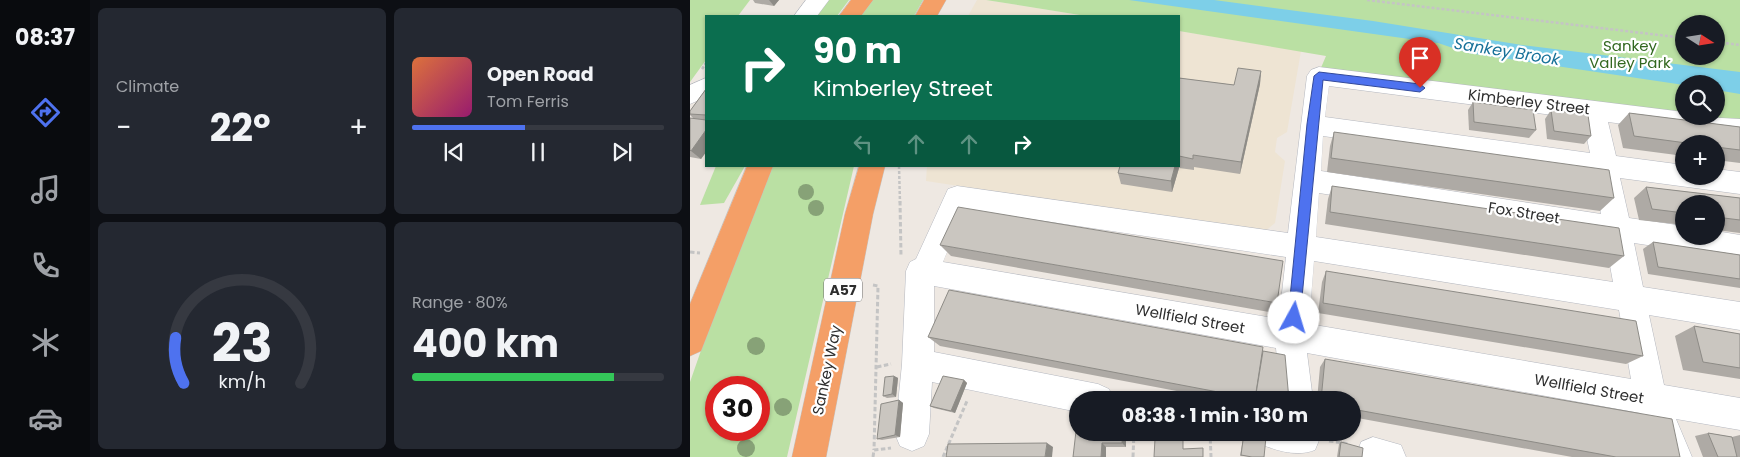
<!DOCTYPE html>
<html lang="en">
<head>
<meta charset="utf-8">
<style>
	body { margin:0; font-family:Poppins,sans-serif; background:#242831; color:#f1f3f6; height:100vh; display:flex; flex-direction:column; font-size:19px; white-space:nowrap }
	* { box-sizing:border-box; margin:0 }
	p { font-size:16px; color:#9ea1a6 }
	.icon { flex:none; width:28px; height:28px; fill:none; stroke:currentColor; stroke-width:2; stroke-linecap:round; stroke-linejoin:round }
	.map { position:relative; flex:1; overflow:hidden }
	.drawer { display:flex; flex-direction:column; gap:8px; padding:8px; background:#0d0f14; width:600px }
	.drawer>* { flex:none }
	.top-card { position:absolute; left:15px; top:15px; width:475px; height:152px; border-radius:0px; box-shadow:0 1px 4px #0004; background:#0b6e4f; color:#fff; overflow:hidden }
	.needle { width:32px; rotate:102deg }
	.buttons { position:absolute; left:985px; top:15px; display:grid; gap:10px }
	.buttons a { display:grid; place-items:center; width:50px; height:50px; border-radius:50%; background:#171b24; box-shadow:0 1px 4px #0004; font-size:25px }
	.speed { position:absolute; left:15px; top:376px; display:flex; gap:10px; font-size:25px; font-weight:700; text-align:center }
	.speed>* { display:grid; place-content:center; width:65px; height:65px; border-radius:50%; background:#171b24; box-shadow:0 1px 4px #0004; line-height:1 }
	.speed .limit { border:8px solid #d22; background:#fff; color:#111 }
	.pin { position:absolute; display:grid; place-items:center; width:42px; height:42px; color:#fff; margin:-51px -21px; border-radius:50% 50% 50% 0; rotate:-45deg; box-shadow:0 0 5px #0007 }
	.pin .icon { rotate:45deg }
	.me { position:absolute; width:55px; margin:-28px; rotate:6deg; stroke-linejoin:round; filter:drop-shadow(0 0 4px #0008) }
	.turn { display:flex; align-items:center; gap:18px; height:105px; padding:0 25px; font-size:22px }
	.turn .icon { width:65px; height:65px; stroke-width:2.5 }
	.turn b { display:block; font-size:35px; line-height:42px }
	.lanes { display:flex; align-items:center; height:48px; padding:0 25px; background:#0003; justify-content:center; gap:25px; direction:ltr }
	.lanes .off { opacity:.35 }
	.big { font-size:38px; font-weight:700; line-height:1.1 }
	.drawer .tile { flex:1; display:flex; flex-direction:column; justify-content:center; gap:8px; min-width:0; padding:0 18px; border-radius:8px; background:#242831 }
	.drawer .dial { align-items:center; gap:0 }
	.dial svg { height:130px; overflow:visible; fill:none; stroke:#363941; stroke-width:7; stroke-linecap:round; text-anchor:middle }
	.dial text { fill:#f1f3f6; stroke:none }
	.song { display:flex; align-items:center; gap:15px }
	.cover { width:60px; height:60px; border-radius:8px; background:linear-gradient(135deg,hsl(20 70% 55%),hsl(320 70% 35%)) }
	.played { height:5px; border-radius:2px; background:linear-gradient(90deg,#4e72ef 45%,#363941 45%) }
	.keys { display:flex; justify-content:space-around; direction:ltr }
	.heat { display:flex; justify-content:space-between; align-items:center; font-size:28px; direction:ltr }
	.charge { height:8px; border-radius:4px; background:linear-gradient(90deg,#34c759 80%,#363941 0) }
	.drawer .tiles { flex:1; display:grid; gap:8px; grid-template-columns:repeat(2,1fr) }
	.trip { position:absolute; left:379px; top:391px; width:292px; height:50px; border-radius:25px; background:#171b24; box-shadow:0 1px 4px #0004; font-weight:700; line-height:50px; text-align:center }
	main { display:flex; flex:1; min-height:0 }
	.dock { display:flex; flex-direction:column; width:90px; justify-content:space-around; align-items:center; background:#090b0e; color:#9ea1a6 }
	.dock .icon { width:35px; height:35px }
	.dock .active { color:#4e72ef }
	.dock b { font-size:22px; color:#f1f3f6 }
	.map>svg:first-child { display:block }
	.education { fill:#eee4d3 }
	.green { fill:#bae0a3; fill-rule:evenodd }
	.water { fill:#7dcfe8 }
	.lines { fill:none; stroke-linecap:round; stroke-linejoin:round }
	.minor-casing { stroke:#b5b8c0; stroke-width:1 }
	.highway-casing { stroke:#c4c4c4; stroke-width:1 }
	.path-far1 { stroke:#c4c4c4; stroke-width:2.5; stroke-dasharray:3 2; stroke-linecap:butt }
	.path { stroke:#c4c4c4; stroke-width:3; stroke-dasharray:4.5 2.5; stroke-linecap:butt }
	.minor { fill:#fff; fill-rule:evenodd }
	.highway { fill:#f49f67; fill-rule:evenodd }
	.tree { fill:#87a277 }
	.wall { fill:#aeaaa5 }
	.shaded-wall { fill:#8d8b86 }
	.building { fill:#cac6c0; stroke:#8d8b86 }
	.route { fill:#4e72ef; stroke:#334a9b }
	.labels { text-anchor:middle; stroke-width:4.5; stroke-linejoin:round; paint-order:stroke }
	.shield { fill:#fff; stroke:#6d6d6d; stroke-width:1 }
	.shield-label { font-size:14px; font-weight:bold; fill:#2e2e2e }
	.park-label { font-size:15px; fill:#326820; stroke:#fff }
	.street-label { font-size:15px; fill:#2e2e2e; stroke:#fff }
	.water-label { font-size:16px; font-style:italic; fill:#177199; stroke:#fff }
</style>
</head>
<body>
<main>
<nav class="dock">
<b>08:37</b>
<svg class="icon active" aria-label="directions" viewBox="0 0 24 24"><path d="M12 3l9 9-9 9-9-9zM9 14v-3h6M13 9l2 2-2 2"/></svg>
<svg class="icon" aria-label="music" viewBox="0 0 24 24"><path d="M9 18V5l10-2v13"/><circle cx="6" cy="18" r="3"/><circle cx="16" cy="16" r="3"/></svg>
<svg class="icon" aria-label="phone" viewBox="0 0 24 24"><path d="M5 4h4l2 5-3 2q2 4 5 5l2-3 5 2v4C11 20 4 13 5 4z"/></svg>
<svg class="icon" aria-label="climate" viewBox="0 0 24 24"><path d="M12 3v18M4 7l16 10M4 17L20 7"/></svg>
<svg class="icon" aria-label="car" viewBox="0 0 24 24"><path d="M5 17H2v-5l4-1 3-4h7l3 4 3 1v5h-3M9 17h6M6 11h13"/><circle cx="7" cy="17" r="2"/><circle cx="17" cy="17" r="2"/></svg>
</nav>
<section class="drawer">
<div class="tiles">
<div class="tile"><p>Climate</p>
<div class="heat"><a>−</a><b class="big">22°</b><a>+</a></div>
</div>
<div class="tile">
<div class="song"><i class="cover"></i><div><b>Open Road</b><p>Tom Ferris</p></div></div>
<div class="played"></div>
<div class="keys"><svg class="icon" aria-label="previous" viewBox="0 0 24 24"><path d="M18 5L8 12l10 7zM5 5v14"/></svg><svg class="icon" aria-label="pause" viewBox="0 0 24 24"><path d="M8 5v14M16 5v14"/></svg><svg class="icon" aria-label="next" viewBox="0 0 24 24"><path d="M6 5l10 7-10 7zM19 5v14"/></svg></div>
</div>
<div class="tile dial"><svg viewBox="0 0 100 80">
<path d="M14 69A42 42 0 1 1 86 69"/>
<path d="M14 69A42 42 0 0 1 9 41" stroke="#4e72ef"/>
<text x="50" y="56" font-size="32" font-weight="700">23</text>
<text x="50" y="72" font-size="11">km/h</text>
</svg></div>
<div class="tile"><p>Range · 80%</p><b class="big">400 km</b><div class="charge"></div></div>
</div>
</section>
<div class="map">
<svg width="1050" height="457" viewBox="0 0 1050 457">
	<rect width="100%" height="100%" fill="#eee8e2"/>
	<g class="education">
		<path d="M287 0H296L396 16H278Z"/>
		<path d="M489 31 611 51 597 132 587 138 585 152 595 161 585 223 574 232 236 181 237 166H489Z"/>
	</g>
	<g class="green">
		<path d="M0 0H60L48 16H16V60L0 82Z"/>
		<path d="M139 0H159L147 16H127Z"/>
		<path d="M182 0H233L224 16H169Z"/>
		<path d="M296 0H1050V124L630 70 636 56 489 31V16H396ZM994 24H1026V56H994ZM994 84H1026V116H994Z"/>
		<path d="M26 166H55L34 203 10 205Z"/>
		<path d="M82 166H164L97 457H0V382L36 279ZM26 388H69V430H26Z"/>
	</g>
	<path class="water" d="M439 0H524L683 21 832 45 1050 72V94L1026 90V84L994 85 778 53 748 43Z"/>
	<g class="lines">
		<defs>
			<g id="minor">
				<path d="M116 0H139L127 16H104Z"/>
				<path d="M629 67 994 112V116L1050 119V139L918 122 926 156 994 165V176H1026V169L1050 172V194L930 178 939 218 994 226V236H1026V231L1050 235V259L944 243 953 287 1050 302V330L959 315 974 385 1050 398V430L986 419 1002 457H968L950 413 617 353 623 400H591L586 348 244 286V352L408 384 419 389 424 400H388V412L242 382 239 434 234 446 222 451 210 446 205 434 212 364 216 271 220 262 226 259 258 189 267 186 598 233 617 76 621 70ZM639 86 893 119 900 153 635 117ZM633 136 903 174 911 214 631 171ZM629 193 915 238 923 282 626 237ZM275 209 596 257 589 319 253 262ZM624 261 929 310 941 379 619 324Z"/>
				<path d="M16 78V97L0 104V85Z"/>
				<path d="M566 432H627L630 438 625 450C607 457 588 451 570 444Z"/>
				<path d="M683 437 711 445 716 457H666L671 442Z"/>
			</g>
			<g id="highway">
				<path d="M161 0H183L171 16H149Z"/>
				<path d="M234 0H256L247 16H225Z"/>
				<path d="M57 166H83L11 351 0 356V304Z"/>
				<path d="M169 166H195L183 214 136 457H102L155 214Z"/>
			</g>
		</defs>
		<use href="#minor" class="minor-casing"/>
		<use href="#highway" class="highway-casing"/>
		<g class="path-far1">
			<path d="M677 0 994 38"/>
			<path d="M1026 42 1050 45"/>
			<path d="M12 69 16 63"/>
			<path d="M209 166 210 203"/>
		</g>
		<g class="path">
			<path d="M210 201 211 256"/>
			<path d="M0 252 10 253"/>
			<path d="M183 285 188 286 184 450"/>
			<path d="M187 367 201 364"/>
			<path d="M520 432 521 457"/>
			<path d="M639 441 660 444"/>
			<path d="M183 457 184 450 201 448"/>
			<path d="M253 457 277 401"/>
			<path d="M443 457 444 432"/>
		</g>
		<use href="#minor" class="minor"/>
		<use href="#highway" class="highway"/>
	</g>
	<g class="tree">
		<circle cx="116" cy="192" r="8"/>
		<circle cx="126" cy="208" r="8"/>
		<circle cx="66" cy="346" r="9"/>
		<circle cx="93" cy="407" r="9"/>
		<circle cx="56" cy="448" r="9"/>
	</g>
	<g class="wall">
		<path d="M63 0H89L84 6 65 3Z"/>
		<path d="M571 71 570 84 550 174 504 167V170L489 168 482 192 431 184 428 173 430 166H489V78L544 85Z"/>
		<path d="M16 89V152L11 159 0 157V118L4 119 0 115V111Z"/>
		<path d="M783 102 846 130 839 138 779 130 778 110Z"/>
		<path d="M861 110 901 136 894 144 857 139 855 119Z"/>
		<path d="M939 113 1050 127V163L1026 160V144H994V156L933 148 928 125Z"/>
		<path d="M644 132 924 198 910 211 637 172 640 146Z"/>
		<path d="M642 186 934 256 919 268 635 224 638 199Z"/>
		<path d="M956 187 1050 198V233L1026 230V204H994V225L949 220 944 198Z"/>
		<path d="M963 242 1050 255V288L958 274 953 249Z"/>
		<path d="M250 245 587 303 585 313 261 256Z"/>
		<path d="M636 271 953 356 936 364 628 313 632 282Z"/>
		<path d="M1004 326 1050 334V379L993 370 985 336Z"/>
		<path d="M238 337 573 351 599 400H534L250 346Z"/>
		<path d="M635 359 990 457H882L662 417V400H627L630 367Z"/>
		<path d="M204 376 208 378 206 397 197 398 193 396Z"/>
		<path d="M274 380 277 383 265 413 244 408 240 406Z"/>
		<path d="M209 400 213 403 210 437 192 440 187 439Z"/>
		<path d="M388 432H436V447H416V457H383Z"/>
		<path d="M554 433 574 457 550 456Z"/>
		<path d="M1018 433 1042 437 1050 435V457H1013L1005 436Z"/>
		<path d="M651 442 672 457H647L649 444Z"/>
	</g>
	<g class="shaded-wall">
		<path d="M79 0H89L84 6Z"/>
		<path d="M571 71 570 84 550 174 551 162Z"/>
		<path d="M16 130V152L11 159 1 151Z"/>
		<path d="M485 166H489V168L482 192 481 181Z"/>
		<path d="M204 376 208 378 206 397 202 394Z"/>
		<path d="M274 380 277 383 265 413 261 411Z"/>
		<path d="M209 400 213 403 210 437 205 435Z"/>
		<path d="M433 432H436V447L432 443Z"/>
		<path d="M357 443 363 447 362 457H355Z"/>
		<path d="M412 443 416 447V457H411Z"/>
	</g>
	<g class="building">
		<path d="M548 68 571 71 551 162 503 155V159L489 156V78L544 85Z"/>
		<path d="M16 89V115L0 114V111Z"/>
		<path d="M783 102 843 110 846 130 784 122Z"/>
		<path d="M861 110 898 115 901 136 864 131Z"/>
		<path d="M939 113 1050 127V150L1026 147V144H1004L944 136Z"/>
		<path d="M0 118 16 120V130L1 151 0 150Z"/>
		<path d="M644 132 919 170 924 198 641 158Z"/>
		<path d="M430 166H485L481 181 428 173Z"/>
		<path d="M642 186 929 228 934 256 640 212Z"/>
		<path d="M956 187 1050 198V220L1026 217V204H994V213L962 209Z"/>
		<path d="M268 207 593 261 587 303 250 245Z"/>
		<path d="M963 242 1050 255V279L968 267Z"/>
		<path d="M636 271 946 321 953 356 633 303Z"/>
		<path d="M259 290 573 347 565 399 238 337Z"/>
		<path d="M1004 326 1050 334V368L1013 362Z"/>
		<path d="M573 351 595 355 599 400H565Z"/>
		<path d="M635 359 982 419 990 457H926L662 409V400H631Z"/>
		<path d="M204 376 202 394 193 396 195 377Z"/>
		<path d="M253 376 274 380 261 411 240 406Z"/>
		<path d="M209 400 205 435 187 439 191 404Z"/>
		<path d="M388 414V432H433L432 443H412L411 457H383Z"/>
		<path d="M554 433 576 437 574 457H562L551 455Z"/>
		<path d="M1018 433 1042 437 1047 457H1028Z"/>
		<path d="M493 438V449L513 448V457H464L465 439Z"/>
		<path d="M651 442 673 448 672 457H649Z"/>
		<path d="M357 443 355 457H256L258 444Z"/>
	</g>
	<path class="route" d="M629 72 730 84 735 88 730 92 633 80 610 318 609 323 604 324 600 323 598 318 617 124 624 76Z"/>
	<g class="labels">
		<rect class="shield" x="134" y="278.5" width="38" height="23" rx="4"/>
		<g class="shield-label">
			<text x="153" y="295">A57</text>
		</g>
		<g class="park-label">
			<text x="940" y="51">Sankey<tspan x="940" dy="17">Valley Park</tspan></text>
		</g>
		<g class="street-label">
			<text transform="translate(839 102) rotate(7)" y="5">Kimberley Street</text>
			<text transform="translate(834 213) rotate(9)" y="5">Fox Street</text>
			<text transform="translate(500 319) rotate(10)" y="5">Wellfield Street</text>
			<text transform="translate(137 370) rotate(-78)" y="5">Sankey Way</text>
			<text transform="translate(899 389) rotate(10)" y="5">Wellfield Street</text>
		</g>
		<g class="water-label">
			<text transform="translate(817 51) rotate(9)" y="6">Sankey Brook</text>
		</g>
	</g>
</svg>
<div class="buttons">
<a><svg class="needle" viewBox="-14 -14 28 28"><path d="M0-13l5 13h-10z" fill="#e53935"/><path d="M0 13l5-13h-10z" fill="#9ea1a6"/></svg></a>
<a><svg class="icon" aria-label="search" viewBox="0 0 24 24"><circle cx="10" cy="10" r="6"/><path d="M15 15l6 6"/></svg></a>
<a>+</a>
<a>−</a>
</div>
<div class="speed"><div class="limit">30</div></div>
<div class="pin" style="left:730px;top:88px;background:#d93025"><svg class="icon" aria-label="arrive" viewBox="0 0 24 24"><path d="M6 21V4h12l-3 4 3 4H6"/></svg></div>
<svg class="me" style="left:604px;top:318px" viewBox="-20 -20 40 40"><circle r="19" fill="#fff"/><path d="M0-13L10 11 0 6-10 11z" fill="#4e72ef"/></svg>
<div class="trip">08:38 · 1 min · 130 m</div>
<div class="top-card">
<div class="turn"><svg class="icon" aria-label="right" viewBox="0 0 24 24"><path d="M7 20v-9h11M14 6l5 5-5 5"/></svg><div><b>90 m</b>Kimberley Street</div></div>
<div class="lanes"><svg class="icon off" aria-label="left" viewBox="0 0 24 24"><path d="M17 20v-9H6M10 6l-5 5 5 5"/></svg><svg class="icon off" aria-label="ahead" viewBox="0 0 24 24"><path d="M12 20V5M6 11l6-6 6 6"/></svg><svg class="icon off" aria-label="ahead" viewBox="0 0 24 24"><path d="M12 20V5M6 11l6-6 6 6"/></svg><svg class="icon" aria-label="right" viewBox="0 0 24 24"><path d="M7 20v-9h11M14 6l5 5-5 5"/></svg></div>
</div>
</div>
</main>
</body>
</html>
